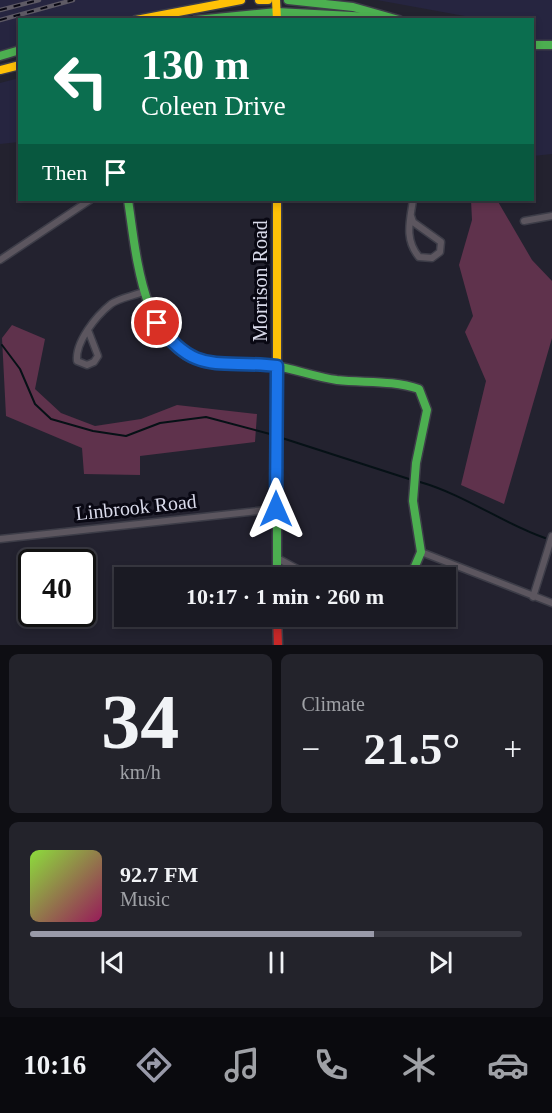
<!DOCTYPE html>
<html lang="en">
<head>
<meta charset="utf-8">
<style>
	body { margin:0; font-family:"Times New Roman",serif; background:#23232b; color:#f1f3f6; height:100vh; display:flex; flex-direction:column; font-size:22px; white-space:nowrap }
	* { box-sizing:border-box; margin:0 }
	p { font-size:20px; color:#9fa1a6 }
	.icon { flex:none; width:33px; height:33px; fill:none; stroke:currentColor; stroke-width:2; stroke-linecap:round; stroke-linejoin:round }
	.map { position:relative; height:645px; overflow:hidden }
	.details { display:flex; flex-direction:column; gap:9px; padding:9px; background:#0e0e13; flex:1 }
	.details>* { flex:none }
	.guide { position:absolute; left:18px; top:18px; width:516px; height:183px; border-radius:0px; box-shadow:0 3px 9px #0003,0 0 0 2px #383841; background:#0b6e4f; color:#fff; overflow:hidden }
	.speed { position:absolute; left:18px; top:549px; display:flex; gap:12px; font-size:30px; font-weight:700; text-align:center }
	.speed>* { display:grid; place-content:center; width:78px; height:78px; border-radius:50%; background:#1a1a23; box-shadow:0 3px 9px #0003,0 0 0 2px #383841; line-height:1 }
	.speed .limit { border:3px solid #111; border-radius:9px; background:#fff; color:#111 }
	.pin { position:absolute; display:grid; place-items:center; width:51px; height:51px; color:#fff; margin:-26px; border:3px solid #fff; border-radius:50%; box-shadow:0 2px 6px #0007 }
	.me { position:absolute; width:66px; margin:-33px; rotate:0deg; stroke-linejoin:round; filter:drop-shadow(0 0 4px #0008) }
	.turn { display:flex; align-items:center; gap:21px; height:126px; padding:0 24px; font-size:27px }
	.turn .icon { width:78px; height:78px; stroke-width:2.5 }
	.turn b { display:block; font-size:42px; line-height:51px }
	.then { display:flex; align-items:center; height:57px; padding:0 24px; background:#0003; gap:12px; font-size:22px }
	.big { font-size:45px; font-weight:600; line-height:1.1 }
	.details .tile { flex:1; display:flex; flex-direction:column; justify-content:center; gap:9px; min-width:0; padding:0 21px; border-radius:9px; background:#23232b }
	.details .dial { align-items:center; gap:0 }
	.dial b { font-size:78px; line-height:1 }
	.song { display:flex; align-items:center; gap:18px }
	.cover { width:72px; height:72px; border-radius:9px; background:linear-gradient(135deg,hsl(90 70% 55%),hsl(330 70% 35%)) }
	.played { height:6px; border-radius:3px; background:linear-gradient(90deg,#999aa9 70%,#383841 70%) }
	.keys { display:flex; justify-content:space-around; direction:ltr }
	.heat { display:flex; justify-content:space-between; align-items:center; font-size:33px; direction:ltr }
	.details .tiles { flex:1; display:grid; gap:9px; grid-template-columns:1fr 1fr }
	.tile:last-child { grid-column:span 2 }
	.trip { position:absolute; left:114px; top:567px; width:342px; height:60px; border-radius:0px; background:#1a1a23; box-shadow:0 3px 9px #0003,0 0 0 2px #383841; font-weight:600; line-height:60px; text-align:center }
	.dock { display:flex; height:96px; justify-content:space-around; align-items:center; background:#0a0a0e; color:#9fa1a6 }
	.dock .icon { width:42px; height:42px }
	.dock .on { color:#999aa9 }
	.dock b { font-size:27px; color:#f1f3f6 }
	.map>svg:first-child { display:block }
	.built { fill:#262540 }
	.green { fill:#5f324c }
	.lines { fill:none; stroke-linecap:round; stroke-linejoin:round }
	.stream { stroke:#061116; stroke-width:2 }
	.street-casing { stroke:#3d3d48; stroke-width:9 }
	.fast-casing { stroke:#3d3d48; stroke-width:11 }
	.slow-casing { stroke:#3d3d48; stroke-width:11 }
	.jam-casing { stroke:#3d3d48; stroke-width:11 }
	.street { stroke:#5c565f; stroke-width:6 }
	.fast { stroke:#4caf50; stroke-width:8 }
	.slow { stroke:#ffc107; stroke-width:8 }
	.jam { stroke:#c62828; stroke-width:8 }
	.rail-casing { stroke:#5e5a65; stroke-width:4.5 }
	.rail { stroke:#090813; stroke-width:2; stroke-dasharray:7; stroke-linecap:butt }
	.route-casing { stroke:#114b97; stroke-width:15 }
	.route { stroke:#1a73e8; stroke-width:10 }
	.labels { text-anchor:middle; stroke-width:6; stroke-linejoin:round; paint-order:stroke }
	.street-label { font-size:20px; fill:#d9daea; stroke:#090813 }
</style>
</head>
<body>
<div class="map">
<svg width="552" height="645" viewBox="0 0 552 645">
	<rect width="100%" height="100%" fill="#23222f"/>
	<g class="built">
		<path d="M0 0H223L136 19 20 20 19 46 0 51Z"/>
		<path d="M377 0H552V154L533 156 532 20 481 19Z"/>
		<path d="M19 78V142L0 144V83Z"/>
	</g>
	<g class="green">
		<path d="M471 200H497L532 260 552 281V338L504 504 461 485 486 381 465 332 473 316 459 265 472 220Z"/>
		<path d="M12 325 45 339 35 389 61 413 95 426 141 419 177 405 257 414 255 442 140 456V475L84 474 82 448 6 416 2 338Z"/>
	</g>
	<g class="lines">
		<g class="stream">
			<path d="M2 345 20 369 35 404 51 419 93 431 126 436 160 423 206 417 270 434"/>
			<path d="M282 438 409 479"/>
			<path d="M420 482C465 495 502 523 545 538"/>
		</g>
		<defs>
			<g id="street">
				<path d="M411 216 413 222 441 242 440 252 432 258 419 257C404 239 410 221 413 200"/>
				<path d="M524 221 552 216"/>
				<path d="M0 260 90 200"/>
				<path d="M88 330 98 356 94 362 87 365 77 361C75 342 96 316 111 304 119 298 133 296 143 292"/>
				<path d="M0 539 276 509"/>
				<path d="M421 552 552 603"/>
				<path d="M277 558 314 578"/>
				<path d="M533 597 552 536"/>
			</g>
			<g id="fast">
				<path d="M288 0 353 7 399 20"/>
				<path d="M196 20 277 12 389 18"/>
				<path d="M532 45H552"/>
				<path d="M0 56 20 50"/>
				<path d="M128 200C136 250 141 346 202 362 218 367 250 362 270 365 293 368 314 377 337 380 365 383 392 380 419 389L427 410 416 463 413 501 421 552 410 578"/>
				<path d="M277 479V578"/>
			</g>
			<g id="slow">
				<path d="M259 0H268"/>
				<path d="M276 0 277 20"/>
				<path d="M136 20 241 0"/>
				<path d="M0 70 20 65"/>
				<path d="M277 200V479"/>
			</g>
			<path id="jam" d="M277 616 278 645"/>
		</defs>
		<use href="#street" class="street-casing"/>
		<use href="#fast" class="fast-casing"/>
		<use href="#slow" class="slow-casing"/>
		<use href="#jam" class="jam-casing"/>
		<use href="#street" class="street"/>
		<use href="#fast" class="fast"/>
		<use href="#slow" class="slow"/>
		<use href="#jam" class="jam"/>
		<defs>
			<g id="rail">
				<path d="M0 10 39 0"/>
				<path d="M0 20 73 0"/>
			</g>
		</defs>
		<use href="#rail" class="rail-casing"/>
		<use href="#rail" class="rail"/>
	</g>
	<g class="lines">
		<defs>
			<path id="route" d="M157 323C196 377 218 359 277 366L276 509"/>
		</defs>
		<use href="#route" class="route-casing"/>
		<use href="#route" class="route"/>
	</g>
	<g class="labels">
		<g class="street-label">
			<text transform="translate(260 281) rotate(-90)" y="7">Morrison Road</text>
			<text transform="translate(136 507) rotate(-6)" y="7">Linbrook Road</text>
		</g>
	</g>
</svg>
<div class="speed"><div class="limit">40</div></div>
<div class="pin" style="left:157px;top:323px;background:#d93025"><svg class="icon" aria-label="arrive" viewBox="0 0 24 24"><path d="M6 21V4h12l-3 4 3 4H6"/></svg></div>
<svg class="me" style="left:276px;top:509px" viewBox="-20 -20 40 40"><path d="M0-17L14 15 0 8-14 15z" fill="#1a73e8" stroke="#fff" stroke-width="4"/></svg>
<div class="trip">10:17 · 1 min · 260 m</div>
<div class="guide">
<div class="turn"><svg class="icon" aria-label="left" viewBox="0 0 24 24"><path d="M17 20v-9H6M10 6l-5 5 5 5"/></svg><div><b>130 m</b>Coleen Drive</div></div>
<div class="then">Then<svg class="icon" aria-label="arrive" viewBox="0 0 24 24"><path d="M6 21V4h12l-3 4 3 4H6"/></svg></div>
</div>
</div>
<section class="details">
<div class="tiles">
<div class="tile dial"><b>34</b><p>km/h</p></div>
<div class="tile"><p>Climate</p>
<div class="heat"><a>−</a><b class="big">21.5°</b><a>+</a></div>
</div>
<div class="tile">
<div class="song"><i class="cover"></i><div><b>92.7 FM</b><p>Music</p></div></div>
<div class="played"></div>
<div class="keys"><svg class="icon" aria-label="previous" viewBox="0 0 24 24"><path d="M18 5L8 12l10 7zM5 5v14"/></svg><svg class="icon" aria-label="pause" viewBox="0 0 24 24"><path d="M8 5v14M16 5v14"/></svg><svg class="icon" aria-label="next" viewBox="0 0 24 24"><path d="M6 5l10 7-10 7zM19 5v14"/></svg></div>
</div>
</div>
</section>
<nav class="dock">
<b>10:16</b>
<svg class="icon on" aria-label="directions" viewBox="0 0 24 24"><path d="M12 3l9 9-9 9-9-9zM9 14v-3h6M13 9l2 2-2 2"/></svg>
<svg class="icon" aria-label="music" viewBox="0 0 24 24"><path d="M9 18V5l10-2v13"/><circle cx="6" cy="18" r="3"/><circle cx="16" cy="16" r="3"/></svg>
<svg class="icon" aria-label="phone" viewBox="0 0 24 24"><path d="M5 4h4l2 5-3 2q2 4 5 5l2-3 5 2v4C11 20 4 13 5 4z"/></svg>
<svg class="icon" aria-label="climate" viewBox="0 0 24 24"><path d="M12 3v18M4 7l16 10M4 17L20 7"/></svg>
<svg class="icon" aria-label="car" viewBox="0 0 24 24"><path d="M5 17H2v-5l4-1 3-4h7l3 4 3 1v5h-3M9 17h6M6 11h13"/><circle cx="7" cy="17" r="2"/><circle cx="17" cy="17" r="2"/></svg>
</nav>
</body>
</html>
